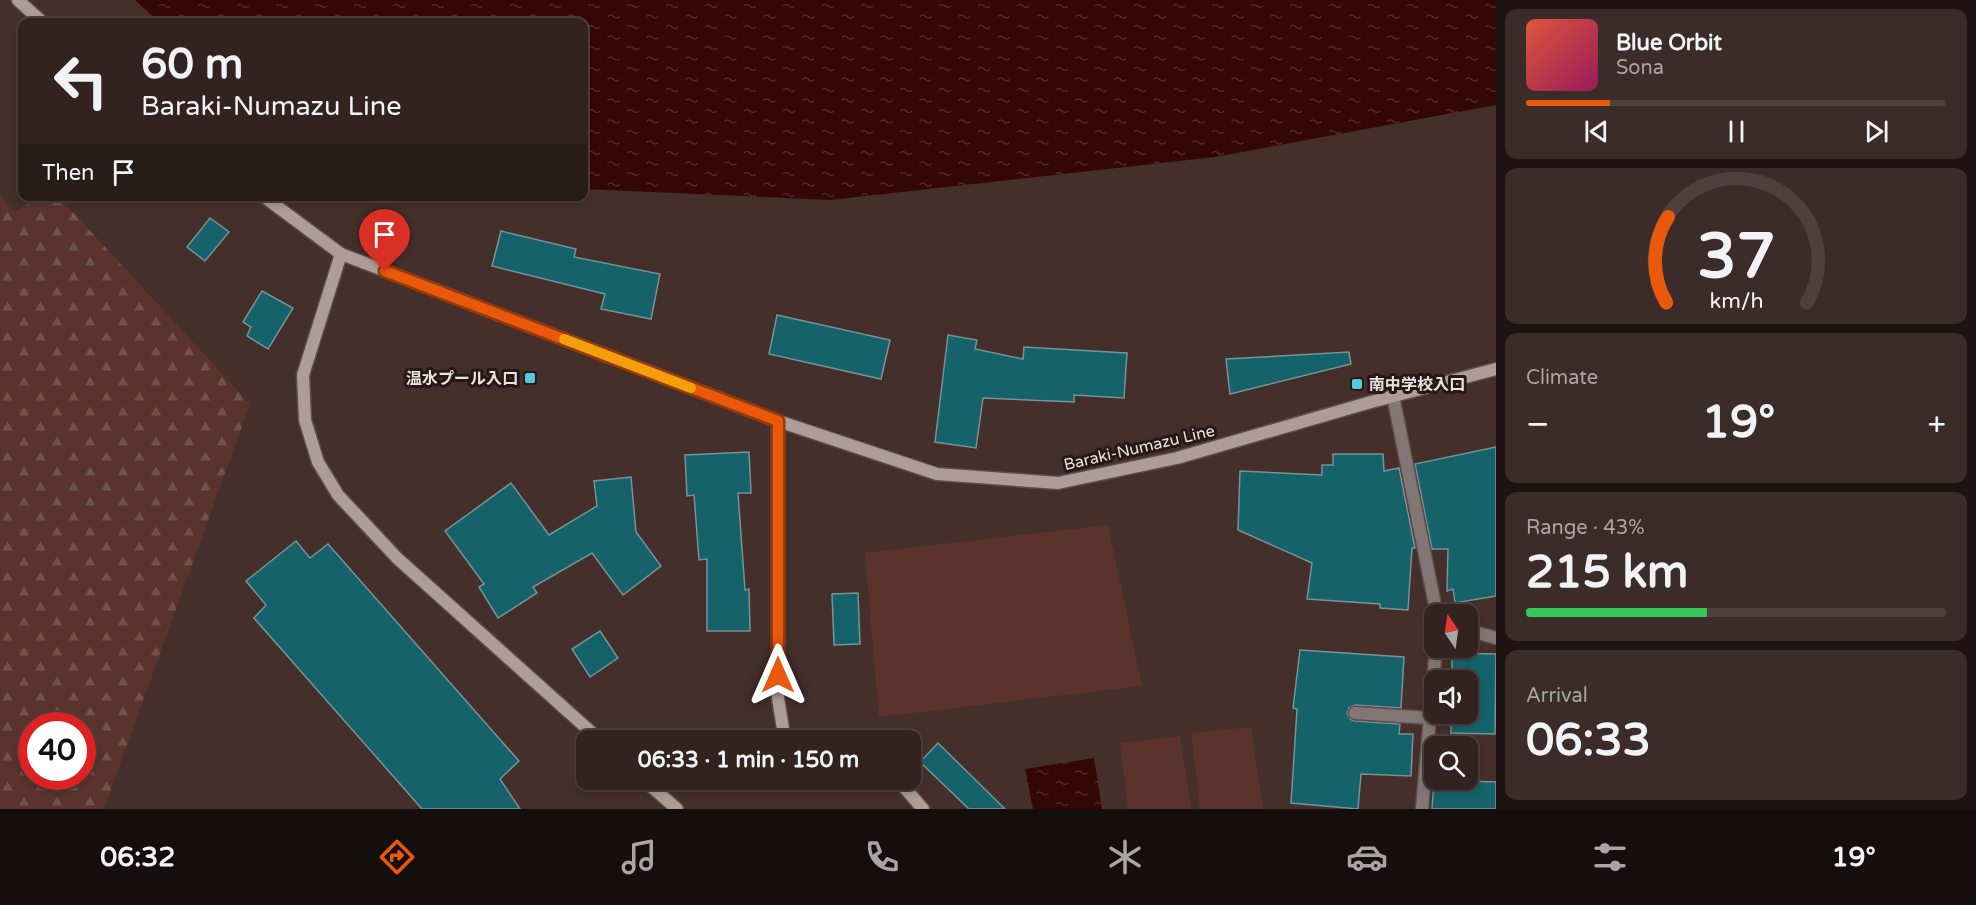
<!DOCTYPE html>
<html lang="en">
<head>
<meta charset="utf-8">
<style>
	body { margin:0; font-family:"Varela Round","Noto Sans JP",sans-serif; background:#3b2b29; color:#f1f3f6; height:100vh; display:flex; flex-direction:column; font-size:22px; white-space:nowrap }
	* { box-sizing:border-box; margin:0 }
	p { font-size:20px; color:#a9a4a5 }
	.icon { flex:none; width:33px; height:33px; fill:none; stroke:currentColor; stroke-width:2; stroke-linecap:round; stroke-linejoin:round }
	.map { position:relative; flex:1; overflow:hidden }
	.details { display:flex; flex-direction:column; gap:9px; padding:9px; background:#1c1312; width:480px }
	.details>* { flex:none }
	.top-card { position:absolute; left:18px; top:18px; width:570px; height:183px; border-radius:12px; box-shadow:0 3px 9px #0003,0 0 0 2px #4e403e; background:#332320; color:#f1f3f6; overflow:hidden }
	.needle { width:39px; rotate:347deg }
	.tools { position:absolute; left:1424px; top:604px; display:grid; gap:12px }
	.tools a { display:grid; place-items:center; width:54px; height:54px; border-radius:12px; background:#332320; box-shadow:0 3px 9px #0003,0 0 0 2px #4e403e; font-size:30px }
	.speed { position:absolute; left:18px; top:712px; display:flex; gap:12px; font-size:30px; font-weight:700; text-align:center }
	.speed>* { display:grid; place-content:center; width:78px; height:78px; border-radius:50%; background:#332320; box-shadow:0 3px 9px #0003,0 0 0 2px #4e403e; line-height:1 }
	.speed .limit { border:9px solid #d22; background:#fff; color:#111 }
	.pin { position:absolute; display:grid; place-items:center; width:51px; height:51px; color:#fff; margin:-62px -26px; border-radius:50% 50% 50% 0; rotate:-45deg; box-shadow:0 0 6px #0007 }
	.pin .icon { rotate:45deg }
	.me { position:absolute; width:66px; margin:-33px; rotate:0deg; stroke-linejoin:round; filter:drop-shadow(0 0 4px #0008) }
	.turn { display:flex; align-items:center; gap:21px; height:126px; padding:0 24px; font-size:27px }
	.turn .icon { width:78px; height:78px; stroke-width:2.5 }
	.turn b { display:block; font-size:42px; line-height:51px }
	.then { display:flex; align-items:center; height:57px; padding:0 24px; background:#0003; gap:12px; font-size:22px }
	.big { font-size:45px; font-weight:700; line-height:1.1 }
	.details .tile { flex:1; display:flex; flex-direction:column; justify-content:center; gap:9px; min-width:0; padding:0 21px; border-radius:12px; background:#3b2b29 }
	.details .dial { align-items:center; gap:0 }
	.dial svg { height:156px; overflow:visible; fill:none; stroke:#4e403e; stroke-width:7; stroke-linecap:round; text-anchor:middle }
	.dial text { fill:#f1f3f6; stroke:none }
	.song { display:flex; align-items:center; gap:18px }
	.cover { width:72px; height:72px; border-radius:9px; background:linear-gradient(135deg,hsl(10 70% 55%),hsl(330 70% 35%)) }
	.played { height:6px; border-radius:3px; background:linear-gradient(90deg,#ea580c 20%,#4e403e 20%) }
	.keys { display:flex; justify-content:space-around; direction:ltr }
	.heat { display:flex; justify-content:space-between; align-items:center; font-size:33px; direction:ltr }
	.charge { height:9px; border-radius:4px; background:linear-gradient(90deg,#34c759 43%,#4e403e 0) }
	.trip { position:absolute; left:576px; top:730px; width:345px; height:60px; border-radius:12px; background:#332320; box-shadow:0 3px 9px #0003,0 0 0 2px #4e403e; font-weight:700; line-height:60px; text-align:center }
	.menu { display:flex; height:96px; justify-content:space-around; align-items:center; background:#140e0d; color:#a9a4a5 }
	.menu .icon { width:42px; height:42px }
	.menu .current { color:#ea580c }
	.menu b { font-size:27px; color:#f1f3f6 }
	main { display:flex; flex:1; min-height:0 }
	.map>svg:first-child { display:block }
	.forest { fill:url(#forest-firs); fill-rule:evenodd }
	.garden { fill:#5a332d }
	.water { fill:url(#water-ripples) }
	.building { fill:#16626a; stroke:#779397; stroke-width:1.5 }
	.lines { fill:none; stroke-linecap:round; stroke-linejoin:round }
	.lane-casing { stroke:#5f4b48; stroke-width:15 }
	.street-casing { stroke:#5f4b48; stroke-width:15 }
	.secondary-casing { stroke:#5f4b48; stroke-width:15 }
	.lane { stroke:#827775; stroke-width:12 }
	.street { stroke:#827775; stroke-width:12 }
	.secondary { stroke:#ad9c98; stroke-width:12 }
	.route-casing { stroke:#983908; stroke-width:15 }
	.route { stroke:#ea580c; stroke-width:10 }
	.slow { stroke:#f59e0b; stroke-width:10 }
	.poi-dot { fill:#52cbda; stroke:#231a18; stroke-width:2 }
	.labels { text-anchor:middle; stroke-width:6; stroke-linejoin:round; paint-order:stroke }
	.poi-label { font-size:16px; font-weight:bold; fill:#eee0de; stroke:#231a18; text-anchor:end }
	.street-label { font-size:16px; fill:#eee0de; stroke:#231a18 }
</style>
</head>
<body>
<main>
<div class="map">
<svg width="1496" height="809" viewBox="0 0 1496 809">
	<defs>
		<pattern id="forest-firs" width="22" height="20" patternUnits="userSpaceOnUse" patternTransform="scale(1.5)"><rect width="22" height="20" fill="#5a332d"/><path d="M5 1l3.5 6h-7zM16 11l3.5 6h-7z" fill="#72504b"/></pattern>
		<pattern id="water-ripples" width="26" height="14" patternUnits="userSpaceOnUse" patternTransform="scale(1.5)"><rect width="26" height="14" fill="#330704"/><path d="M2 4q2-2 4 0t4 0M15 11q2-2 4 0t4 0" fill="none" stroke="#512b28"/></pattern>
	</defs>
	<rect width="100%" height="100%" fill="#442f2b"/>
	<path class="forest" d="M0 196 14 212 40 197H59L250 404 104 809H0ZM32 726H82V777H32Z"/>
	<g class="garden">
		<path d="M1108 525 1142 686 879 717 865 553Z"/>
		<path d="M1251 727 1263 809H1200L1191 733Z"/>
		<path d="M1180 736 1191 809H1128L1120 743Z"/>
	</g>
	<g class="water">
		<path d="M135 0H1496V105L1215 157 830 200 584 189V22H159Z"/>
		<path d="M1094 758 1102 809H1033L1025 769Z"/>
	</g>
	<g class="building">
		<path d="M210 218 229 232 205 261 187 247Z"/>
		<path d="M501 231 576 249 574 257 660 274 651 319 601 309 605 294 492 266Z"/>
		<path d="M262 291 293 308 268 349 247 336 251 327 243 322Z"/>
		<path d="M777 315 890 340 881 379 769 354Z"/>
		<path d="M948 335 977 340 975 349 1023 359 1024 347 1127 353 1124 398 1074 395V402L983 398 976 448 935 442Z"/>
		<path d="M1349 352 1351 364 1230 394 1226 359Z"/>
		<path d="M1496 447V596L1455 603 1453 589 1447 591 1448 549H1432L1415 464Z"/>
		<path d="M749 452 751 493H738L745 590 749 589 750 631H707V559L699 560 694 495 687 496 685 455Z"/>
		<path d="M1333 454H1383L1384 471 1399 468 1415 548H1412L1408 610 1380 608V604L1307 599 1312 563 1238 530 1240 471 1322 475V465H1333Z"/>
		<path d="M631 477 636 532 661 566 623 595 592 553 533 587 537 593 498 618 479 587 484 584 445 531 511 483 549 535 597 506 594 481Z"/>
		<path d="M296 541 310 558 328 544 519 761 500 779 520 809H422L254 618 266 605 246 581Z"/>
		<path d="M858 593 860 644 834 645 832 594Z"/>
		<path d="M600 631 618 658 590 677 572 649Z"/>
		<path d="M1300 650 1404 657 1401 708 1355 705 1349 708 1347 713 1350 719 1354 721 1400 724 1399 734H1413L1411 776 1361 774 1358 809 1291 803 1297 709 1293 708Z"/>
		<path d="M1452 653 1496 654 1495 734 1451 733V714H1467V681H1452Z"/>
		<path d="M938 743 1005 809H969L920 762Z"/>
		<path d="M1434 780 1496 782V809H1432Z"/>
	</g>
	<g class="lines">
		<defs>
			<g id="lane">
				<path d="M1355 713 1429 718"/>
				<path d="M1422 809 1436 648"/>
			</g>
			<g id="street">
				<path d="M1393 396 1437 615"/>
				<path d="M1467 630 1496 638"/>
			</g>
			<g id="secondary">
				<path d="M18 0 42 22"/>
				<path d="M263 196 341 254 778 421 937 474 1058 483 1177 458 1371 402 1496 369"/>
				<path d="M341 254 303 375 305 420 318 462 338 495 397 558 601 741"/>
				<path d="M778 421V698L784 735 792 741"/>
				<path d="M644 780 677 809"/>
				<path d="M898 780 923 809"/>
			</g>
		</defs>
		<use href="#lane" class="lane-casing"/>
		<use href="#street" class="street-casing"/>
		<use href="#secondary" class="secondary-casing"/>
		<use href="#lane" class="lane"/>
		<use href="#street" class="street"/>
		<use href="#secondary" class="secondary"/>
	</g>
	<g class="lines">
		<defs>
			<path id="route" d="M385 271 778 421V675"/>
		</defs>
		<use href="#route" class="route-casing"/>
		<use href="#route" class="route"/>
		<path class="slow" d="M564 339 691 388"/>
	</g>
	<g class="poi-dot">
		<rect x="524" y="372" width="12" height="12" rx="3"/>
		<rect x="1351" y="378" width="12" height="12" rx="3"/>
	</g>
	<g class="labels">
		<g class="poi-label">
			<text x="518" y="384">温水プール入口</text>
			<text x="1369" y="390" text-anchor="start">南中学校入口</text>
		</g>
		<g class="street-label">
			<text transform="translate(1139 447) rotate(-13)" y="6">Baraki-Numazu Line</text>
		</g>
	</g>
</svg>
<div class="tools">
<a><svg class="needle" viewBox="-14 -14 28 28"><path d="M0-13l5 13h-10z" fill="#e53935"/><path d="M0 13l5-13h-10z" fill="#a9a4a5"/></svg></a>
<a><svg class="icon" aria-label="sound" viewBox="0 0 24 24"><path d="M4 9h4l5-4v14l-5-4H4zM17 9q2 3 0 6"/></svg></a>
<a><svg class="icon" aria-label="search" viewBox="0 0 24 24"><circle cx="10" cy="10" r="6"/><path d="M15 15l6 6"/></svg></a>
</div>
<div class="speed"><div class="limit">40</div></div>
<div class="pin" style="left:385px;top:271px;background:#d93025"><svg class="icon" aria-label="arrive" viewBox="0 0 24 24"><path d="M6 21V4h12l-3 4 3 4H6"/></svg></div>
<svg class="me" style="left:778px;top:675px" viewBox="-20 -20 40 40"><path d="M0-17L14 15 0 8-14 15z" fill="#ea580c" stroke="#fff" stroke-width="4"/></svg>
<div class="trip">06:33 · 1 min · 150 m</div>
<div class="top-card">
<div class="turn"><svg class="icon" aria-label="left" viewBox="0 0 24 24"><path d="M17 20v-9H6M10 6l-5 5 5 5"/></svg><div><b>60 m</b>Baraki-Numazu Line</div></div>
<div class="then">Then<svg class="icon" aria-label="arrive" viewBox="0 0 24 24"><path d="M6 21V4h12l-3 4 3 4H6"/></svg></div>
</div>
</div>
<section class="details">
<div class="tile">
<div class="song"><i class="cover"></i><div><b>Blue Orbit</b><p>Sona</p></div></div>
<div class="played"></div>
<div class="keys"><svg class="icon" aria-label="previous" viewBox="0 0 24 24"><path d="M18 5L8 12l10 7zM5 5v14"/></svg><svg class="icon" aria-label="pause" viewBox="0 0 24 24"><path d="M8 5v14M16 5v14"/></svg><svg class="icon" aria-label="next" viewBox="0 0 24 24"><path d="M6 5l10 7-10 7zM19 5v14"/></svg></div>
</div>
<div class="tile dial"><svg viewBox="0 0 100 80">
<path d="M14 69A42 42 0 1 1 86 69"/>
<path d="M14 69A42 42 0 0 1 15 25" stroke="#ea580c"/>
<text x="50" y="56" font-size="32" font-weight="700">37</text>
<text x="50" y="72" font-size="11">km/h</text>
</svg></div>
<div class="tile"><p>Climate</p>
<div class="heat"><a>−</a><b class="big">19°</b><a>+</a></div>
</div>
<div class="tile"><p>Range · 43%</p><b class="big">215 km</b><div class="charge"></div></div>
<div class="tile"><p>Arrival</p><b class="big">06:33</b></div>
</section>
</main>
<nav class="menu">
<b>06:32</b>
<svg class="icon current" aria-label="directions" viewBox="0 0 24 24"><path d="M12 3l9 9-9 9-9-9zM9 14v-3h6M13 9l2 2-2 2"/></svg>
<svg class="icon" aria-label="music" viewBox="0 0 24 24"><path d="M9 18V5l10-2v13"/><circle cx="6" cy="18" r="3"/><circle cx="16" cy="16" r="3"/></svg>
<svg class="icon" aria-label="phone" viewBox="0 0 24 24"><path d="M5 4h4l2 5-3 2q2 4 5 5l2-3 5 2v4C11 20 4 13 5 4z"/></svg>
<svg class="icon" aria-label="climate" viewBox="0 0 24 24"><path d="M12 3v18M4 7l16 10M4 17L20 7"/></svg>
<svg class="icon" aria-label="car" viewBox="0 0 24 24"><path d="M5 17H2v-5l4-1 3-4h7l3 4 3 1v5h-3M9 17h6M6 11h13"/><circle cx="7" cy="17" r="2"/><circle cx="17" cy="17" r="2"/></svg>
<svg class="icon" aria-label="filters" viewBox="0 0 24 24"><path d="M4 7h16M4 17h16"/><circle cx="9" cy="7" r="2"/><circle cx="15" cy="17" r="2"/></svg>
<b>19°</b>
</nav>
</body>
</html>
